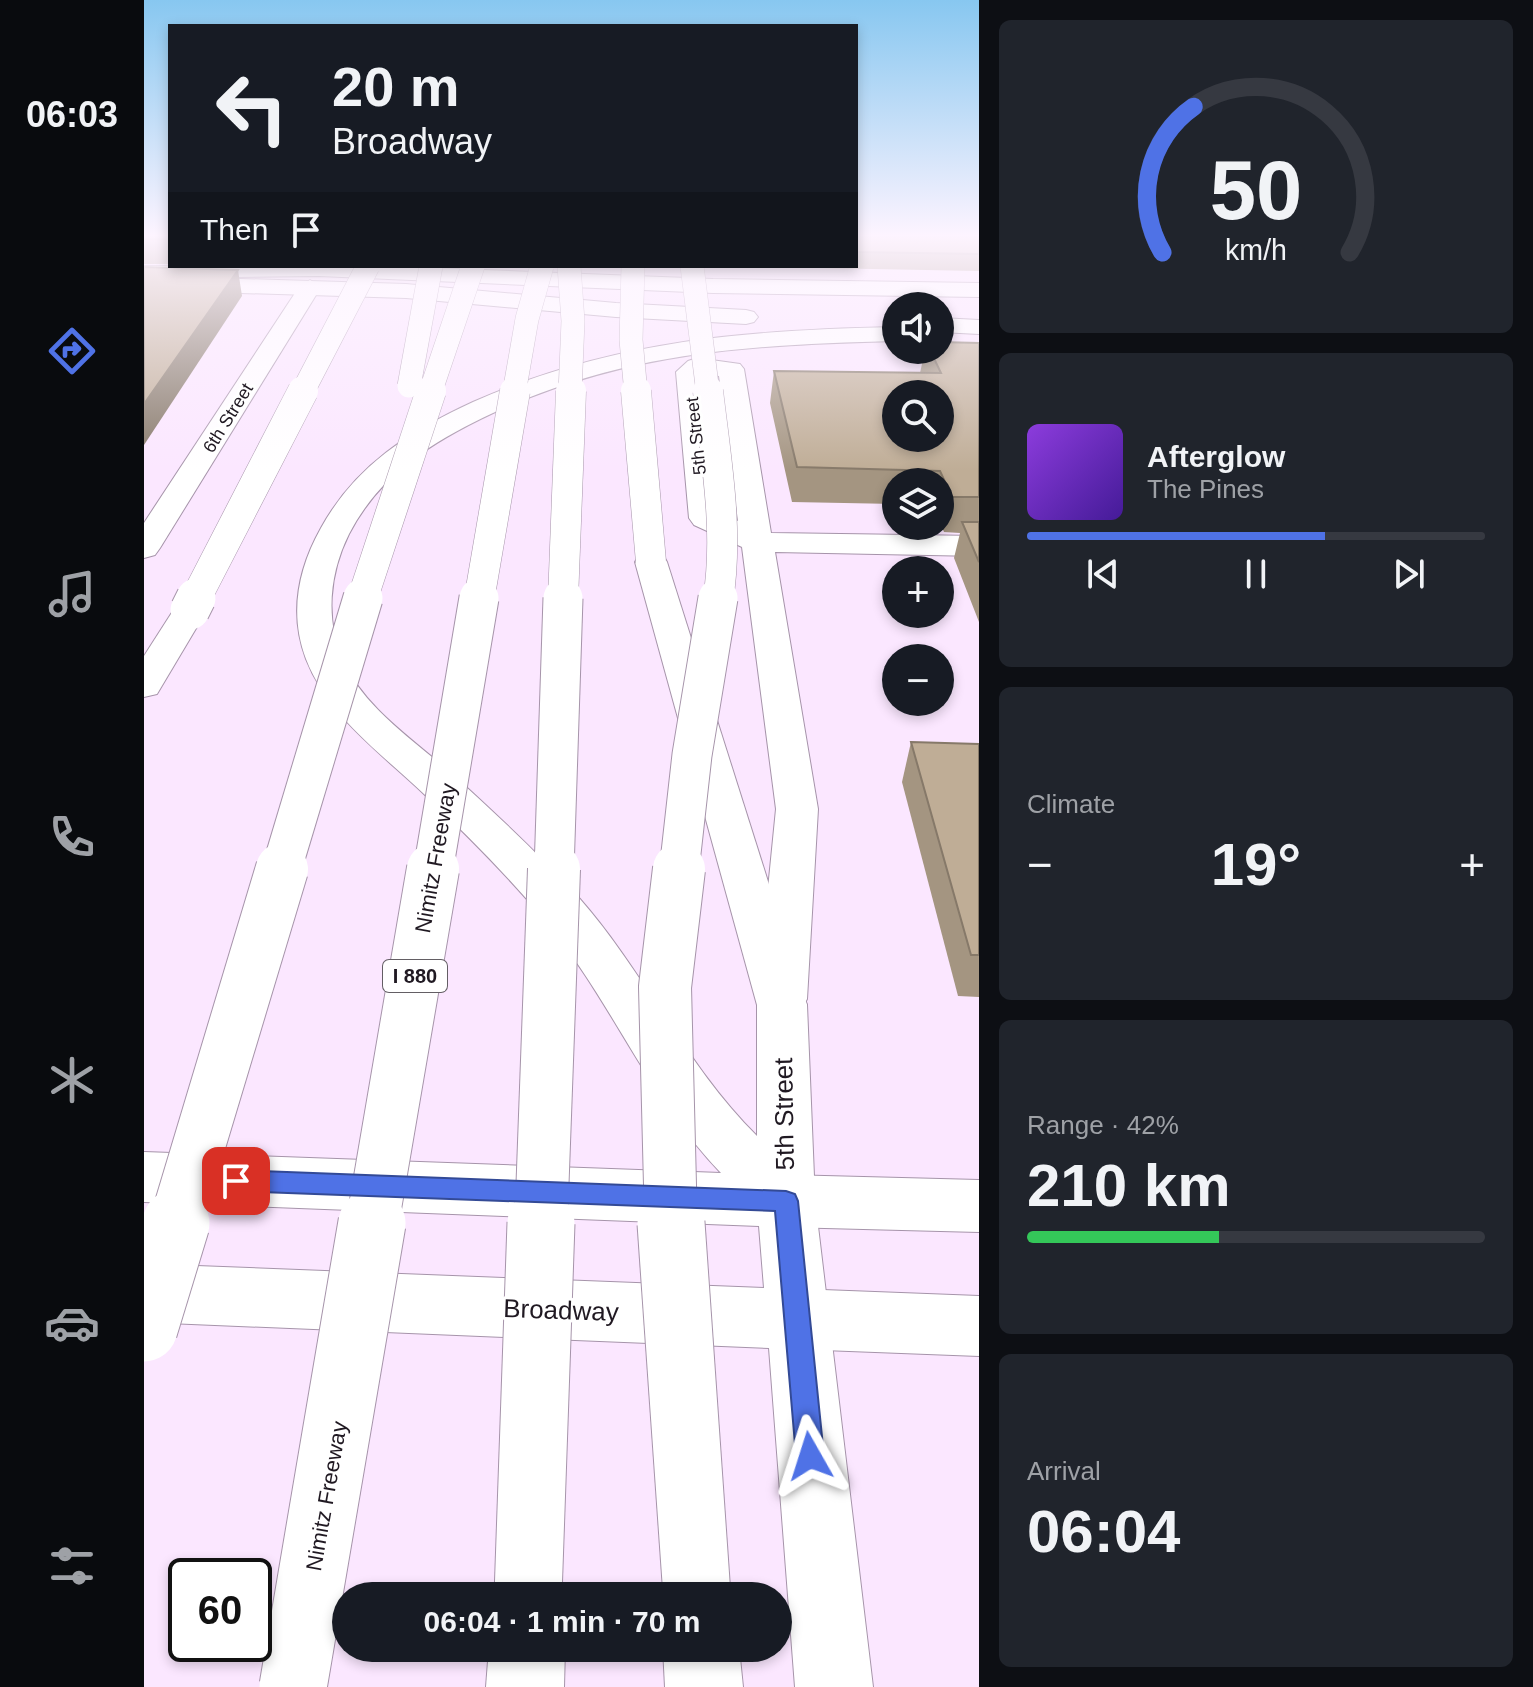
<!DOCTYPE html>
<html lang="en">
<head>
<meta charset="utf-8">
<style>
	body { margin:0; font-family:Helvetica,sans-serif; background:#20242c; color:#f1f3f6; height:100vh; display:flex; flex-direction:column; font-size:30px; white-space:nowrap }
	* { box-sizing:border-box; margin:0 }
	p { font-size:26px; color:#9ea1a6 }
	.icon { flex:none; width:44px; height:44px; fill:none; stroke:currentColor; stroke-width:2; stroke-linecap:round; stroke-linejoin:round }
	.map { position:relative; flex:1; overflow:hidden }
	.side { display:flex; flex-direction:column; gap:20px; padding:20px; background:#0d0f14; width:554px }
	.side>* { flex:none }
	.top-card { position:absolute; left:24px; top:24px; width:690px; height:244px; border-radius:0px; box-shadow:0 4px 12px #0003; background:#171b24; color:#f1f3f6; overflow:hidden }
	.fabs { position:absolute; left:738px; top:292px; display:grid; gap:16px }
	.fabs a { display:grid; place-items:center; width:72px; height:72px; border-radius:50%; background:#171b24; box-shadow:0 4px 12px #0003; font-size:40px }
	.speed { position:absolute; left:24px; top:1558px; display:flex; gap:16px; font-size:40px; font-weight:700; text-align:center }
	.speed>* { display:grid; place-content:center; width:104px; height:104px; border-radius:50%; background:#171b24; box-shadow:0 4px 12px #0003; line-height:1 }
	.speed .limit { border:4px solid #111; border-radius:12px; background:#fff; color:#111 }
	.pin { position:absolute; display:grid; place-items:center; width:68px; height:68px; color:#fff; margin:-34px; border-radius:16px; box-shadow:0 4px 12px #0006 }
	.me { position:absolute; width:88px; margin:-44px; rotate:354deg; stroke-linejoin:round; filter:drop-shadow(0 0 6px #0008) }
	.turn { display:flex; align-items:center; gap:28px; height:168px; padding:0 32px; font-size:36px }
	.turn .icon { width:104px; height:104px; stroke-width:2.5 }
	.turn b { display:block; font-size:56px; line-height:68px }
	.then { display:flex; align-items:center; height:76px; padding:0 32px; background:#0003; gap:16px; font-size:30px }
	.big { font-size:60px; font-weight:700; line-height:1.1 }
	.side .tile { flex:1; display:flex; flex-direction:column; justify-content:center; gap:12px; min-width:0; padding:0 28px; border-radius:12px; background:#20242c }
	.side .dial { align-items:center; gap:0 }
	.dial svg { height:208px; overflow:visible; fill:none; stroke:#363941; stroke-width:7; stroke-linecap:round; text-anchor:middle }
	.dial text { fill:#f1f3f6; stroke:none }
	.song { display:flex; align-items:center; gap:24px }
	.cover { width:96px; height:96px; border-radius:12px; background:linear-gradient(135deg,hsl(270 70% 55%),hsl(260 70% 35%)) }
	.played { height:8px; border-radius:4px; background:linear-gradient(90deg,#4f72e6 65%,#363941 65%) }
	.keys { display:flex; justify-content:space-around; direction:ltr }
	.heat { display:flex; justify-content:space-between; align-items:center; font-size:44px; direction:ltr }
	.charge { height:12px; border-radius:6px; background:linear-gradient(90deg,#34c759 42%,#363941 0) }
	.trip { position:absolute; left:188px; top:1582px; width:460px; height:80px; border-radius:40px; background:#171b24; box-shadow:0 4px 12px #0003; font-weight:700; line-height:80px; text-align:center }
	main { display:flex; flex:1; min-height:0 }
	.tab-bar { display:flex; flex-direction:column; width:144px; justify-content:space-around; align-items:center; background:#090b0e; color:#9ea1a6 }
	.tab-bar .icon { width:56px; height:56px }
	.tab-bar .active { color:#4f72e6 }
	.tab-bar b { font-size:36px; color:#f1f3f6 }
	.map>svg:first-child { display:block }
	.lines { fill:none; stroke-linecap:round; stroke-linejoin:round }
	.minor-casing { stroke:#a694aa; stroke-width:2 }
	.major-casing { stroke:#a694aa; stroke-width:2 }
	.highway-casing { stroke:#a694aa; stroke-width:2 }
	.minor { fill:#fff; fill-rule:evenodd }
	.major { fill:#fff; fill-rule:evenodd }
	.highway { fill:#fff; fill-rule:evenodd }
	.highway-bridge-far4-casing { stroke:#a694aa; stroke-width:24; stroke-linecap:butt }
	.highway-bridge-far3-casing { stroke:#a694aa; stroke-width:31; stroke-linecap:butt }
	.highway-bridge-far2-casing { stroke:#a694aa; stroke-width:41; stroke-linecap:butt }
	.highway-bridge-far1-casing { stroke:#a694aa; stroke-width:54; stroke-linecap:butt }
	.highway-bridge-casing { stroke:#a694aa; stroke-width:69; stroke-linecap:butt }
	.highway-bridge-far4 { stroke:#fff; stroke-width:23 }
	.highway-bridge-far3 { stroke:#fff; stroke-width:30 }
	.highway-bridge-far2 { stroke:#fff; stroke-width:39 }
	.highway-bridge-far1 { stroke:#fff; stroke-width:52 }
	.highway-bridge { stroke:#fff; stroke-width:67 }
	.wall { fill:#a49581 }
	.shaded-wall { fill:#867969 }
	.building { fill:#bfad96; stroke:#867969; stroke-width:2; fill-rule:evenodd }
	.route { fill:#4f72e6; stroke:#334a96; stroke-width:2 }
	.labels { text-anchor:middle; stroke-width:6; stroke-linejoin:round; paint-order:stroke }
	.far-street-label { font-size:18px; fill:#201922; stroke:#fff }
	.shield { fill:#fff; stroke:#635e64; stroke-width:2 }
	.shield-label { font-size:20px; font-weight:bold; fill:#201922 }
	.street-label { font-size:22px; fill:#201922; stroke:#fff }
	.near-street-label { font-size:26px; fill:#201922; stroke:#fff }
</style>
</head>
<body>
<main>
<nav class="tab-bar">
<b>06:03</b>
<svg class="icon active" aria-label="directions" viewBox="0 0 24 24"><path d="M12 3l9 9-9 9-9-9zM9 14v-3h6M13 9l2 2-2 2"/></svg>
<svg class="icon" aria-label="music" viewBox="0 0 24 24"><path d="M9 18V5l10-2v13"/><circle cx="6" cy="18" r="3"/><circle cx="16" cy="16" r="3"/></svg>
<svg class="icon" aria-label="phone" viewBox="0 0 24 24"><path d="M5 4h4l2 5-3 2q2 4 5 5l2-3 5 2v4C11 20 4 13 5 4z"/></svg>
<svg class="icon" aria-label="climate" viewBox="0 0 24 24"><path d="M12 3v18M4 7l16 10M4 17L20 7"/></svg>
<svg class="icon" aria-label="car" viewBox="0 0 24 24"><path d="M5 17H2v-5l4-1 3-4h7l3 4 3 1v5h-3M9 17h6M6 11h13"/><circle cx="7" cy="17" r="2"/><circle cx="17" cy="17" r="2"/></svg>
<svg class="icon" aria-label="filters" viewBox="0 0 24 24"><path d="M4 7h16M4 17h16"/><circle cx="9" cy="7" r="2"/><circle cx="15" cy="17" r="2"/></svg>
</nav>
<div class="map">
<svg width="835" height="1687" viewBox="0 0 835 1687">
	<rect width="100%" height="100%" fill="#fbe7ff"/>
	<g class="lines">
		<defs>
			<g id="minor">
				<path d="M0 266H236L569 279 835 283V297L569 293 175 276 0 278Z"/>
				<path d="M166 280 177 287 16 548 11 555 0 558V523L155 287Z"/>
				<path d="M553 358 596 364 600 369 627 533 835 536V556L631 552 674 809 663 999 656 1012 638 1018 620 1012 613 999 632 809 598 547 550 525 545 518 532 372 544 361ZM558 374 575 376 594 521 576 513Z"/>
				<path d="M642 1175 835 1180V1232L642 1227 621 1219 613 1201 621 1183Z"/>
				<path d="M653 1289 835 1296V1356L653 1349 631 1340 622 1319 631 1298Z"/>
			</g>
			<g id="major">
				<path d="M0 276 262 284 472 303 602 310 610 312 614 317 610 322 602 324 472 317 262 298 0 290Z"/>
				<path d="M796 318 835 320V334L796 332Z"/>
				<path d="M752 327V341C607 345 483 351 349 413 289 441 236 474 205 534 185 574 181 620 199 661 221 709 270 740 308 774 352 814 396 855 436 899 501 973 542 1066 613 1136V1005L620 991 638 986 656 991 663 1005 671 1201 729 1687H651L625 1348 0 1322V1264L620 1288 615 1226 0 1202V1152L577 1173C503 1096 467 999 400 919 363 875 322 834 280 794 237 753 184 716 162 659 145 614 154 569 177 528 211 466 266 431 329 402 468 340 603 330 752 327Z"/>
			</g>
			<g id="highway">
				<path d="M507 552 519 555 523 562 663 1005 656 1019 638 1024 620 1019 613 1005 491 562 495 555Z"/>
				<path d="M46 600 58 603 63 610 13 694 0 697V656L34 603Z"/>
				<path d="M345 1648H421L420 1687H342Z"/>
				<path d="M519 1648H595L599 1687H521Z"/>
			</g>
		</defs>
		<use href="#minor" class="minor-casing"/>
		<use href="#major" class="major-casing"/>
		<use href="#highway" class="highway-casing"/>
		<use href="#minor" class="minor"/>
		<use href="#major" class="major"/>
		<use href="#highway" class="highway"/>
		<defs>
			<g id="highway-bridge-far4">
				<path d="M425 266 429 321 426 393"/>
				<path d="M489 266 487 340 492 393"/>
				<path d="M548 266 564 393"/>
				<path d="M265 386 287 266"/>
				<path d="M158 393 224 266"/>
				<path d="M286 393 329 266"/>
				<path d="M370 393 383 319 398 266"/>
			</g>
			<g id="highway-bridge-far3">
				<path d="M492 391 507 562"/>
				<path d="M564 391C572 459 585 532 574 600"/>
				<path d="M51 600 159 391"/>
				<path d="M218 600 287 391"/>
				<path d="M335 600 371 391"/>
				<path d="M419 600 427 391"/>
			</g>
			<g id="highway-bridge-far2">
				<path d="M46 610 52 598"/>
				<path d="M137 871 219 598"/>
				<path d="M289 871 335 598"/>
				<path d="M410 871 419 598"/>
				<path d="M535 871 548 755 574 598"/>
			</g>
			<g id="highway-bridge-far1">
				<path d="M31 1225 138 869"/>
				<path d="M228 1225 289 869"/>
				<path d="M397 1225 410 869"/>
				<path d="M527 1225 521 987 535 869"/>
			</g>
			<g id="highway-bridge">
				<path d="M527 1223 553 1596"/>
				<path d="M0 1328 32 1223"/>
				<path d="M384 1596 397 1223"/>
				<path d="M149 1687 228 1223"/>
			</g>
		</defs>
		<use href="#highway-bridge-far4" class="highway-bridge-far4-casing"/>
		<use href="#highway-bridge-far3" class="highway-bridge-far3-casing"/>
		<use href="#highway-bridge-far2" class="highway-bridge-far2-casing"/>
		<use href="#highway-bridge-far1" class="highway-bridge-far1-casing"/>
		<use href="#highway-bridge" class="highway-bridge-casing"/>
		<use href="#highway-bridge-far4" class="highway-bridge-far4"/>
		<use href="#highway-bridge-far3" class="highway-bridge-far3"/>
		<use href="#highway-bridge-far2" class="highway-bridge-far2"/>
		<use href="#highway-bridge-far1" class="highway-bridge-far1"/>
		<use href="#highway-bridge" class="highway-bridge"/>
	</g>
	<g class="wall">
		<rect x="0" y="234" width="26" height="30"/>
		<path d="M712 234H835V271L621 267 620 266H712Z"/>
		<path d="M835 343V622L810 558 816 533 800 532 796 523V482H752V504L648 502 626 403 630 371 776 373 781 350H796Z"/>
		<path d="M767 742 835 744V997L814 996 758 782Z"/>
	</g>
	<path class="shaded-wall" d="M94 270 98 296 0 445V404Z"/>
	<g class="building">
		<rect x="0" y="234" width="26" height="5"/>
		<path d="M712 234H835V254L712 252Z"/>
		<path d="M0 267 94 270 0 404Z"/>
		<path d="M796 342 835 343V497H808L796 471 653 467 630 371 797 373 786 350H796ZM752 394H796V438H752Z"/>
		<path d="M818 522H835V562Z"/>
		<path d="M767 742 835 744V955H827Z"/>
	</g>
	<linearGradient id="sky" x2="0" y2="1"><stop stop-color="#87c7f0"/><stop offset="0.5" stop-color="#fdf4ff"/><stop offset="1" stop-color="#fdf4ff" stop-opacity="0"/></linearGradient>
	<rect width="835" height="471" fill="url(#sky)"/>
	<path class="route" d="M92 1170 642 1191 651 1194 654 1201 680 1456 676 1466 666 1470 656 1466 652 1456 631 1211 92 1191 83 1188 80 1181 83 1173Z"/>
	<g class="labels">
		<g class="far-street-label">
			<text transform="translate(84 418) rotate(-58)" y="6">6th Street</text>
			<text transform="translate(552 436) rotate(-96)" y="6">5th Street</text>
		</g>
		<rect class="shield" x="239" y="960" width="64" height="32" rx="6"/>
		<g class="shield-label">
			<text x="271" y="983">I 880</text>
		</g>
		<g class="street-label">
			<text transform="translate(291 858) rotate(-80)" y="8">Nimitz Freeway</text>
			<text transform="translate(182 1496) rotate(-80)" y="8">Nimitz Freeway</text>
		</g>
		<g class="near-street-label">
			<text transform="translate(640 1114) rotate(-91)" y="9">5th Street</text>
			<text transform="translate(417 1310) rotate(2)" y="9">Broadway</text>
		</g>
	</g>
</svg>
<div class="fabs">
<a><svg class="icon" aria-label="sound" viewBox="0 0 24 24"><path d="M4 9h4l5-4v14l-5-4H4zM17 9q2 3 0 6"/></svg></a>
<a><svg class="icon" aria-label="search" viewBox="0 0 24 24"><circle cx="10" cy="10" r="6"/><path d="M15 15l6 6"/></svg></a>
<a><svg class="icon" aria-label="layers" viewBox="0 0 24 24"><path d="M12 4l9 5-9 5-9-5zM3 14l9 5 9-5"/></svg></a>
<a>+</a>
<a>−</a>
</div>
<div class="speed"><div class="limit">60</div></div>
<div class="pin" style="left:92px;top:1181px;background:#d93025"><svg class="icon" aria-label="arrive" viewBox="0 0 24 24"><path d="M6 21V4h12l-3 4 3 4H6"/></svg></div>
<svg class="me" style="left:666px;top:1456px" viewBox="-20 -20 40 40"><path d="M0-17L14 15 0 8-14 15z" fill="#4f72e6" stroke="#fff" stroke-width="4"/></svg>
<div class="trip">06:04 · 1 min · 70 m</div>
<div class="top-card">
<div class="turn"><svg class="icon" aria-label="left" viewBox="0 0 24 24"><path d="M17 20v-9H6M10 6l-5 5 5 5"/></svg><div><b>20 m</b>Broadway</div></div>
<div class="then">Then<svg class="icon" aria-label="arrive" viewBox="0 0 24 24"><path d="M6 21V4h12l-3 4 3 4H6"/></svg></div>
</div>
</div>
<section class="side">
<div class="tile dial"><svg viewBox="0 0 100 80">
<path d="M14 69A42 42 0 1 1 86 69"/>
<path d="M14 69A42 42 0 0 1 26 13" stroke="#4f72e6"/>
<text x="50" y="56" font-size="32" font-weight="700">50</text>
<text x="50" y="72" font-size="11">km/h</text>
</svg></div>
<div class="tile">
<div class="song"><i class="cover"></i><div><b>Afterglow</b><p>The Pines</p></div></div>
<div class="played"></div>
<div class="keys"><svg class="icon" aria-label="previous" viewBox="0 0 24 24"><path d="M18 5L8 12l10 7zM5 5v14"/></svg><svg class="icon" aria-label="pause" viewBox="0 0 24 24"><path d="M8 5v14M16 5v14"/></svg><svg class="icon" aria-label="next" viewBox="0 0 24 24"><path d="M6 5l10 7-10 7zM19 5v14"/></svg></div>
</div>
<div class="tile"><p>Climate</p>
<div class="heat"><a>−</a><b class="big">19°</b><a>+</a></div>
</div>
<div class="tile"><p>Range · 42%</p><b class="big">210 km</b><div class="charge"></div></div>
<div class="tile"><p>Arrival</p><b class="big">06:04</b></div>
</section>
</main>
</body>
</html>
